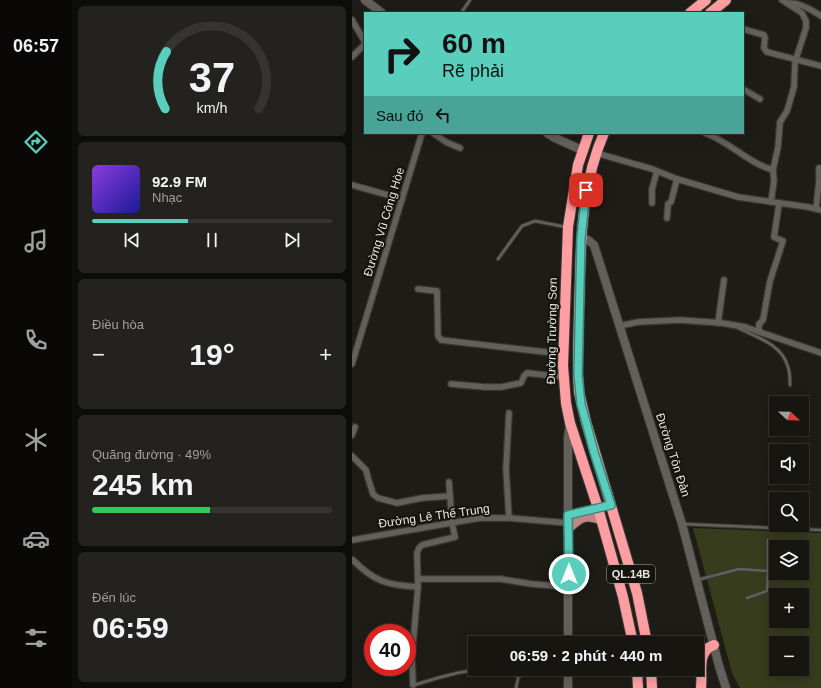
<!DOCTYPE html>
<html lang="vi">
<head>
<meta charset="utf-8">
<style>
	body { margin:0; font-family:Arial,sans-serif; background:#23221e; color:#f1f3f6; height:100vh; display:flex; flex-direction:column; font-size:15px; white-space:nowrap }
	* { box-sizing:border-box; margin:0 }
	p { font-size:13px; color:#9e9f9f }
	.icon { flex:none; width:22px; height:22px; fill:none; stroke:currentColor; stroke-width:2; stroke-linecap:round; stroke-linejoin:round }
	.map { position:relative; flex:1; overflow:hidden }
	.side { display:flex; flex-direction:column; gap:6px; padding:6px; background:#0c0c09; width:280px }
	.side>* { flex:none }
	.hud { position:absolute; left:12px; top:12px; width:380px; height:122px; border-radius:0px; box-shadow:0 2px 10px #0003,0 0 0 1px #353430; background:#5acebc; color:#111; overflow:hidden }
	.needle { width:26px; rotate:112deg }
	.controls { position:absolute; left:417px; top:396px; display:grid; gap:8px }
	.controls a { display:grid; place-items:center; width:40px; height:40px; border-radius:0px; background:#161510; box-shadow:0 2px 10px #0003,0 0 0 1px #353430; font-size:20px }
	.speed { position:absolute; left:12px; top:624px; display:flex; gap:8px; font-size:20px; font-weight:700; text-align:center }
	.speed>* { display:grid; place-content:center; width:52px; height:52px; border-radius:50%; background:#161510; box-shadow:0 2px 10px #0003,0 0 0 1px #353430; line-height:1 }
	.speed .limit { border:6px solid #d22; background:#fff; color:#111 }
	.pin { position:absolute; display:grid; place-items:center; width:34px; height:34px; color:#fff; margin:-17px; border-radius:8px; box-shadow:0 2px 6px #0006 }
	.me { position:absolute; width:44px; margin:-22px; rotate:0deg; stroke-linejoin:round; filter:drop-shadow(0 0 3px #0008) }
	.turn { display:flex; align-items:center; gap:14px; height:84px; padding:0 12px; font-size:18px }
	.turn .icon { width:52px; height:52px; stroke-width:2.5 }
	.turn b { display:block; font-size:28px; line-height:34px }
	.then { display:flex; align-items:center; height:38px; padding:0 12px; background:#0003; gap:8px; font-size:15px }
	.big { font-size:30px; font-weight:700; line-height:1.1 }
	.side .widget { flex:1; display:flex; flex-direction:column; justify-content:center; gap:6px; min-width:0; padding:0 14px; border-radius:6px; background:#23221e }
	.side .dial { align-items:center; gap:0 }
	.dial svg { height:104px; overflow:visible; fill:none; stroke:#353430; stroke-width:7; stroke-linecap:round; text-anchor:middle }
	.dial text { fill:#f1f3f6; stroke:none }
	.song { display:flex; align-items:center; gap:12px }
	.cover { width:48px; height:48px; border-radius:6px; background:linear-gradient(135deg,hsl(270 70% 55%),hsl(240 70% 35%)) }
	.played { height:4px; border-radius:2px; background:linear-gradient(90deg,#5acebc 40%,#353430 40%) }
	.keys { display:flex; justify-content:space-around; direction:ltr }
	.heat { display:flex; justify-content:space-between; align-items:center; font-size:22px; direction:ltr }
	.charge { height:6px; border-radius:3px; background:linear-gradient(90deg,#34c759 49%,#353430 0) }
	.trip { position:absolute; left:116px; top:636px; width:236px; height:40px; border-radius:0px; background:#161510; box-shadow:0 2px 10px #0003,0 0 0 1px #353430; font-weight:700; line-height:40px; text-align:center }
	main { display:flex; flex:1; min-height:0 }
	.tab-bar { display:flex; flex-direction:column; width:72px; justify-content:space-around; align-items:center; background:#090806; color:#9e9f9f }
	.tab-bar .icon { width:28px; height:28px }
	.tab-bar .active { color:#5acebc }
	.tab-bar b { font-size:18px; color:#f1f3f6 }
	.map>svg:first-child { display:block }
	.green { fill:#363c1c; fill-rule:evenodd }
	.lines { fill:none; stroke-linecap:round; stroke-linejoin:round }
	.lane-casing { stroke:#393834; stroke-width:4.5 }
	.street-casing { stroke:#393834; stroke-width:8 }
	.secondary-casing { stroke:#393834; stroke-width:10 }
	.primary-casing { stroke:#393834; stroke-width:11 }
	.highway-casing { stroke:#393834; stroke-width:12 }
	.lane { stroke:#626058; stroke-width:2.5 }
	.street { stroke:#626058; stroke-width:5.5 }
	.secondary { stroke:#626058; stroke-width:8 }
	.primary { stroke:#c08584; stroke-width:9 }
	.highway { stroke:#fe9ea2; stroke-width:10 }
	.route-casing { stroke:#3a867a; stroke-width:10 }
	.route { stroke:#5acebc; stroke-width:7 }
	.labels { text-anchor:middle; stroke-width:4; stroke-linejoin:round; paint-order:stroke }
	.shield { fill:#15130d; stroke:#a7a5a1; stroke-width:1 }
	.shield-label { font-size:11px; font-weight:bold; fill:#e6e4e0 }
	.street-label { font-size:12px; fill:#e6e4e0; stroke:#15130d }
</style>
</head>
<body>
<main>
<nav class="tab-bar">
<b>06:57</b>
<svg class="icon active" aria-label="directions" viewBox="0 0 24 24"><path d="M12 3l9 9-9 9-9-9zM9 14v-3h6M13 9l2 2-2 2"/></svg>
<svg class="icon" aria-label="music" viewBox="0 0 24 24"><path d="M9 18V5l10-2v13"/><circle cx="6" cy="18" r="3"/><circle cx="16" cy="16" r="3"/></svg>
<svg class="icon" aria-label="phone" viewBox="0 0 24 24"><path d="M5 4h4l2 5-3 2q2 4 5 5l2-3 5 2v4C11 20 4 13 5 4z"/></svg>
<svg class="icon" aria-label="climate" viewBox="0 0 24 24"><path d="M12 3v18M4 7l16 10M4 17L20 7"/></svg>
<svg class="icon" aria-label="car" viewBox="0 0 24 24"><path d="M5 17H2v-5l4-1 3-4h7l3 4 3 1v5h-3M9 17h6M6 11h13"/><circle cx="7" cy="17" r="2"/><circle cx="17" cy="17" r="2"/></svg>
<svg class="icon" aria-label="filters" viewBox="0 0 24 24"><path d="M4 7h16M4 17h16"/><circle cx="9" cy="7" r="2"/><circle cx="15" cy="17" r="2"/></svg>
</nav>
<section class="side">
<div class="widget dial"><svg viewBox="0 0 100 80">
<path d="M14 69A42 42 0 1 1 86 69"/>
<path d="M14 69A42 42 0 0 1 15 25" stroke="#5acebc"/>
<text x="50" y="56" font-size="32" font-weight="700">37</text>
<text x="50" y="72" font-size="11">km/h</text>
</svg></div>
<div class="widget">
<div class="song"><i class="cover"></i><div><b>92.9 FM</b><p>Nhạc</p></div></div>
<div class="played"></div>
<div class="keys"><svg class="icon" aria-label="previous" viewBox="0 0 24 24"><path d="M18 5L8 12l10 7zM5 5v14"/></svg><svg class="icon" aria-label="pause" viewBox="0 0 24 24"><path d="M8 5v14M16 5v14"/></svg><svg class="icon" aria-label="next" viewBox="0 0 24 24"><path d="M6 5l10 7-10 7zM19 5v14"/></svg></div>
</div>
<div class="widget"><p>Điều hòa</p>
<div class="heat"><a>−</a><b class="big">19°</b><a>+</a></div>
</div>
<div class="widget"><p>Quãng đường · 49%</p><b class="big">245 km</b><div class="charge"></div></div>
<div class="widget"><p>Đến lúc</p><b class="big">06:59</b></div>
</section>
<div class="map">
<svg width="469" height="688" viewBox="0 0 469 688">
	<rect width="100%" height="100%" fill="#1e1c16"/>
	<path class="green" d="M341 528 469 533V688H388L380 673ZM424 547H450V573H424ZM424 595H450V621H424ZM424 643H450V669H424Z"/>
	<g class="lines">
		<defs>
			<g id="lane">
				<path d="M109 13 118 0"/>
				<path d="M146 259 170 226 183 221 214 227"/>
				<path d="M386 328C404 337 430 344 436 367 438 372 438 379 438 385"/>
				<path d="M331 524 469 530"/>
				<path d="M345 580 387 569 416 571V540"/>
				<path d="M395 598 415 591 416 571"/>
				<path d="M62 685C80 680 99 673 117 671 134 670 151 673 168 676"/>
				<path d="M164 688 168 669"/>
			</g>
			<g id="street">
				<path d="M435 3C447 2 459 9 469 16"/>
				<path d="M0 20 13 42"/>
				<path d="M391 29 412 35 413 38 412 48 415 52 469 66"/>
				<path d="M0 57 13 44"/>
				<path d="M391 89 408 99"/>
				<path d="M81 133 94 142 108 148"/>
				<path d="M353 133C378 142 396 163 421 170"/>
				<path d="M244 153 300 169 325 179 386 197 456 207 469 210"/>
				<path d="M0 185 50 199"/>
				<path d="M419 202 422 181 421 170 426 147 428 122 435 111 442 87 443 62 454 28V21L450 13 430 0"/>
				<path d="M300 203V189L305 171"/>
				<path d="M464 209 467 181V168"/>
				<path d="M315 218 316 204 319 202 325 179"/>
				<path d="M66 289 85 291 86 336 89 340 211 354"/>
				<path d="M366 323 372 280"/>
				<path d="M267 326 286 322 328 320 370 323 393 327 469 353"/>
				<path d="M407 332V324L411 320 418 281 431 241 422 237 427 204"/>
				<path d="M0 364 70 133"/>
				<path d="M99 384 133 387H149L169 383 172 376 175 373 211 377"/>
				<path d="M157 413 154 469 157 518"/>
				<path d="M0 435 3 427"/>
				<path d="M0 456 14 470 16 478 21 494 26 498 45 503 70 498 98 496"/>
				<path d="M217 515 259 505"/>
				<path d="M0 540 128 518H157L216 523"/>
				<path d="M1 560C23 582 35 585 66 587"/>
				<path d="M66 579H148L180 584 217 587"/>
				<path d="M61 685 60 656 66 587 65 553 67 548 70 545 103 537 100 523 97 482"/>
			</g>
			<g id="secondary">
				<path d="M13 0 30 13"/>
				<path d="M195 133 203 138 230 150"/>
				<path d="M229 238 236 240 242 245 330 524 367 666 374 688"/>
				<path d="M216 643V437L218 424"/>
				<path d="M216 688V669"/>
			</g>
			<path id="primary" d="M217 528C229 517 233 514 249 520"/>
			<g id="highway">
				<path d="M338 13 354 0"/>
				<path d="M358 13 374 0"/>
				<path d="M237 133 226 165 216 227 211 366 214 403 218 423 246 508 271 597 281 643"/>
				<path d="M252 133C232 179 229 227 228 277 227 310 226 342 226 375L227 392 234 422 285 593 295 643"/>
				<path d="M285 669 286 688"/>
				<path d="M299 669 300 688"/>
				<path d="M349 688C351 673 344 651 362 645"/>
			</g>
		</defs>
		<use href="#lane" class="lane-casing"/>
		<use href="#street" class="street-casing"/>
		<use href="#secondary" class="secondary-casing"/>
		<use href="#primary" class="primary-casing"/>
		<use href="#highway" class="highway-casing"/>
		<use href="#lane" class="lane"/>
		<use href="#street" class="street"/>
		<use href="#secondary" class="secondary"/>
		<use href="#primary" class="primary"/>
		<use href="#highway" class="highway"/>
	</g>
	<g class="lines">
		<defs>
			<path id="route" d="M217 574 216 515 259 505 242 452 234 422 229 404 226 375 229 238 234 190"/>
		</defs>
		<use href="#route" class="route-casing"/>
		<use href="#route" class="route"/>
	</g>
	<g class="labels">
		<rect class="shield" x="255" y="565" width="48" height="18" rx="3"/>
		<g class="shield-label">
			<text x="279" y="578">QL.14B</text>
		</g>
		<g class="street-label">
			<text transform="translate(32 222) rotate(-73)" y="4">Đường Vũ Công Hòe</text>
			<text transform="translate(200 331) rotate(-89)" y="4">Đường Trường Sơn</text>
			<text transform="translate(321 455) rotate(72)" y="4">Đường Tôn Đản</text>
			<text transform="translate(82 516) rotate(-8)" y="4">Đường Lê Thế Trung</text>
		</g>
	</g>
</svg>
<div class="controls">
<a><svg class="needle" viewBox="-14 -14 28 28"><path d="M0-13l5 13h-10z" fill="#e53935"/><path d="M0 13l5-13h-10z" fill="#9e9f9f"/></svg></a>
<a><svg class="icon" aria-label="sound" viewBox="0 0 24 24"><path d="M4 9h4l5-4v14l-5-4H4zM17 9q2 3 0 6"/></svg></a>
<a><svg class="icon" aria-label="search" viewBox="0 0 24 24"><circle cx="10" cy="10" r="6"/><path d="M15 15l6 6"/></svg></a>
<a><svg class="icon" aria-label="layers" viewBox="0 0 24 24"><path d="M12 4l9 5-9 5-9-5zM3 14l9 5 9-5"/></svg></a>
<a>+</a>
<a>−</a>
</div>
<div class="speed"><div class="limit">40</div></div>
<div class="pin" style="left:234px;top:190px;background:#d93025"><svg class="icon" aria-label="arrive" viewBox="0 0 24 24"><path d="M6 21V4h12l-3 4 3 4H6"/></svg></div>
<svg class="me" style="left:217px;top:574px" viewBox="-20 -20 40 40"><circle r="17" fill="#5acebc" stroke="#fff" stroke-width="3"/><path d="M0-11L8 9 0 5-8 9z" fill="#fff"/></svg>
<div class="trip">06:59 · 2 phút · 440 m</div>
<div class="hud">
<div class="turn"><svg class="icon" aria-label="right" viewBox="0 0 24 24"><path d="M7 20v-9h11M14 6l5 5-5 5"/></svg><div><b>60 m</b>Rẽ phải</div></div>
<div class="then">Sau đó<svg class="icon" aria-label="left" viewBox="0 0 24 24"><path d="M17 20v-9H6M10 6l-5 5 5 5"/></svg></div>
</div>
</div>
</main>
</body>
</html>
